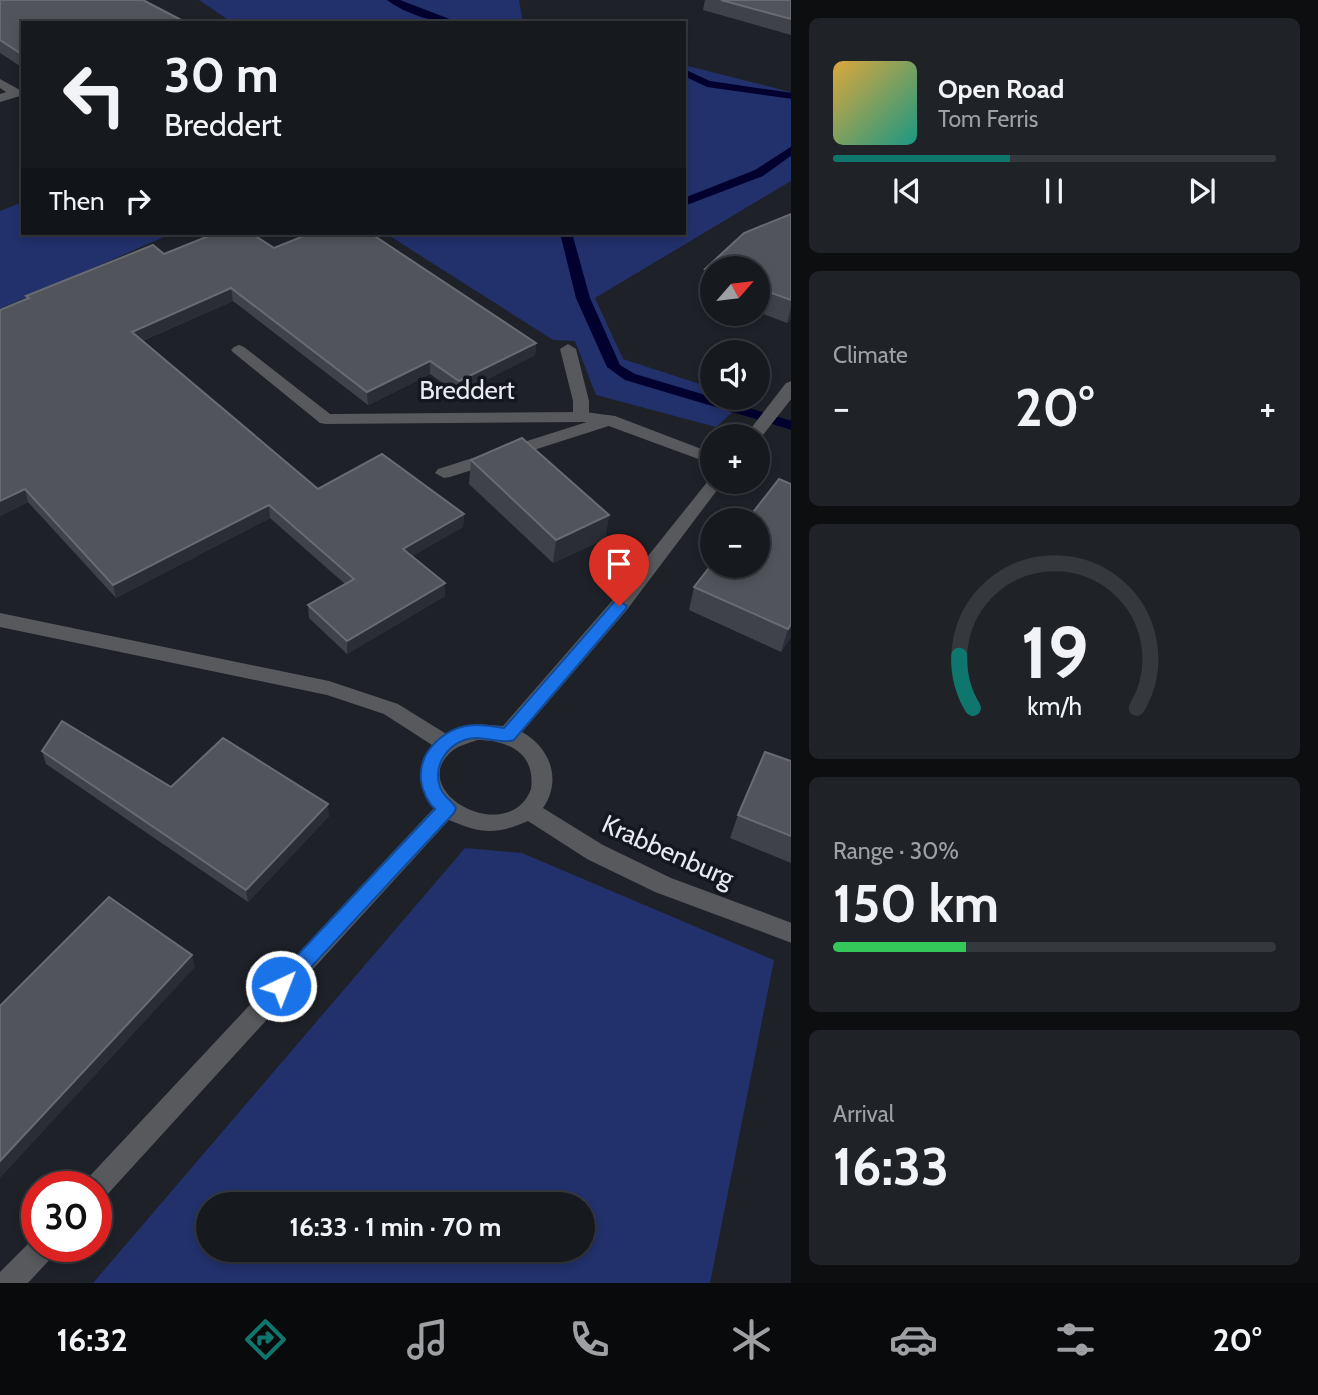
<!DOCTYPE html>
<html lang="en">
<head>
<meta charset="utf-8">
<style>
	body { margin:0; font-family:Cabin,sans-serif; background:#1f2227; color:#f1f3f6; height:100vh; display:flex; flex-direction:column; font-size:26px; white-space:nowrap }
	* { box-sizing:border-box; margin:0 }
	p { font-size:23px; color:#9ea0a4 }
	.icon { flex:none; width:38px; height:38px; fill:none; stroke:currentColor; stroke-width:2; stroke-linecap:round; stroke-linejoin:round }
	.map { position:relative; flex:1; overflow:hidden }
	.sheet { display:flex; flex-direction:column; gap:18px; padding:18px; background:#0c0e10; width:527px }
	.sheet>* { flex:none }
	.top-card { position:absolute; left:21px; top:21px; width:665px; height:214px; border-radius:0px; box-shadow:0 4px 10px #0003,0 0 0 2px #35383c; background:#16191e; color:#f1f3f6; overflow:hidden }
	.needle { width:46px; rotate:62deg }
	.tools { position:absolute; left:700px; top:256px; display:grid; gap:14px }
	.tools a { display:grid; place-items:center; width:70px; height:70px; border-radius:50%; background:#16191e; box-shadow:0 4px 10px #0003,0 0 0 2px #35383c; font-size:35px }
	.speed { position:absolute; left:21px; top:1171px; display:flex; gap:14px; font-size:35px; font-weight:700; text-align:center }
	.speed>* { display:grid; place-content:center; width:91px; height:91px; border-radius:50%; background:#16191e; box-shadow:0 4px 10px #0003,0 0 0 2px #35383c; line-height:1 }
	.speed .limit { border:10px solid #d22; background:#fff; color:#111 }
	.pin { position:absolute; display:grid; place-items:center; width:60px; height:60px; color:#fff; margin:-72px -30px; border-radius:50% 50% 50% 0; rotate:-45deg; box-shadow:0 0 7px #0007 }
	.pin .icon { rotate:45deg }
	.me { position:absolute; width:77px; margin:-38px; rotate:43deg; stroke-linejoin:round; filter:drop-shadow(0 0 5px #0008) }
	.turn { display:flex; align-items:center; gap:24px; height:147px; padding:0 28px; font-size:32px }
	.turn .icon { width:91px; height:91px; stroke-width:2.5 }
	.turn b { display:block; font-size:49px; line-height:60px }
	.then { display:flex; align-items:center; height:66px; padding:0 28px; background:#0003; gap:14px; font-size:26px }
	.big { font-size:52px; font-weight:800; line-height:1.1 }
	.sheet .widget { flex:1; display:flex; flex-direction:column; justify-content:center; gap:10px; min-width:0; padding:0 24px; border-radius:10px; background:#1f2227 }
	.sheet .dial { align-items:center; gap:0 }
	.dial svg { height:182px; overflow:visible; fill:none; stroke:#35383c; stroke-width:7; stroke-linecap:round; text-anchor:middle }
	.dial text { fill:#f1f3f6; stroke:none }
	.song { display:flex; align-items:center; gap:21px }
	.cover { width:84px; height:84px; border-radius:10px; background:linear-gradient(135deg,hsl(40 70% 55%),hsl(170 70% 35%)) }
	.played { height:7px; border-radius:4px; background:linear-gradient(90deg,#0f766e 40%,#35383c 40%) }
	.keys { display:flex; justify-content:space-around; direction:ltr }
	.heat { display:flex; justify-content:space-between; align-items:center; font-size:38px; direction:ltr }
	.charge { height:10px; border-radius:5px; background:linear-gradient(90deg,#34c759 30%,#35383c 0) }
	.trip { position:absolute; left:196px; top:1192px; width:399px; height:70px; border-radius:35px; background:#16191e; box-shadow:0 4px 10px #0003,0 0 0 2px #35383c; font-weight:800; line-height:70px; text-align:center }
	.menu { display:flex; height:112px; justify-content:space-around; align-items:center; background:#090a0c; color:#9ea0a4 }
	.menu .icon { width:49px; height:49px }
	.menu .current { color:#0f766e }
	.menu b { font-size:32px; color:#f1f3f6 }
	main { display:flex; flex:1; min-height:0 }
	.map>svg:first-child { display:block }
	.green { fill:#22316b; fill-rule:evenodd }
	.lines { fill:none; stroke-linecap:round; stroke-linejoin:round }
	.stream { fill:#02002e; fill-rule:evenodd }
	.service { fill:#58595d; fill-rule:evenodd }
	.minor { fill:#58595d; fill-rule:evenodd }
	.wall { fill:#3f4249 }
	.shaded-wall { fill:#2a2d35 }
	.building { fill:#51545b; stroke:#696b72; stroke-width:2 }
	.route { fill:#1a73e8; stroke:#114b97; stroke-width:2 }
	.labels { text-anchor:middle; stroke-width:7; stroke-linejoin:round; paint-order:stroke }
	.street-label { font-size:26px; fill:#e8eaef; stroke:#15171e }
</style>
</head>
<body>
<main>
<div class="map">
<svg width="792" height="1283" viewBox="0 0 792 1283">
	<rect width="100%" height="100%" fill="#1e2128"/>
	<g class="green">
		<path d="M199 0H519L523 23H233Z"/>
		<path d="M684 65 791 92V181L595 298 623 359 712 388V397L747 399 716 427 596 395 575 341 553 340 385 233H684Z"/>
		<path d="M23 202V233H173L0 309V211Z"/>
		<path d="M465 848 522 853 774 960 710 1283H93ZM583 1204V1250H208V1204Z"/>
	</g>
	<g class="lines">
		<g class="stream">
			<path d="M387 0H400L460 23C435 23 407 15 387 0Z"/>
			<path d="M684 69 710 81 792 93V99L707 87 684 76Z"/>
			<path d="M792 146V155L763 176 684 206V198L755 170Z"/>
			<path d="M560 233H572L590 298 620 365 635 374 792 421V430L625 380 607 367 576 298Z"/>
		</g>
		<g class="service">
			<path d="M568 344 576 349 589 401V417L581 422 573 417V401L560 349Z"/>
			<path d="M609 415 617 420 615 424 450 477 444 478 435 473 438 469Z"/>
		</g>
		<g class="minor">
			<path d="M0 79 20 90V96L0 102V94L6 92 0 88Z"/>
			<path d="M239 345 244 347 330 414 585 412 615 416 712 453V464L606 425 585 422 326 424 320 423 234 353 231 350 234 347Z"/>
			<path d="M792 381V398L759 440 758 436H745L786 383Z"/>
			<path d="M712 476V481H724L626 611 522 732C551 748 562 781 543 808L603 845 671 878 792 923V943L655 892 587 859 528 821C495 835 482 834 449 820L105 1197 96 1201V1186H83L87 1179 434 808C416 788 416 765 432 745L384 714 327 695 0 627V613L329 681 398 704 448 735 475 724 503 726 612 601ZM477 740C508 740 536 753 531 789 509 848 404 792 452 751 458 746 469 743 477 740Z"/>
			<path d="M37 1235V1246H57L53 1256 28 1283H0V1272Z"/>
		</g>
	</g>
	<g class="wall">
		<path d="M0 0 23 23V68L0 53Z"/>
		<path d="M705 0H791V35L703 10Z"/>
		<path d="M791 214V319L787 323 758 312V268H712V295L701 290 705 269Z"/>
		<path d="M274 248 536 343 535 355 458 394 430 374 368 405 233 301 142 341 318 489 464 514 463 527 412 556 445 596 347 654 309 618 308 605 345 584 270 518 116 598 28 502 0 516 27 299 26 296 164 254Z"/>
		<path d="M471 460 609 515 605 539 553 563 469 484Z"/>
		<path d="M758 520 791 637 781 652 689 610 694 587Z"/>
		<path d="M42 751 171 787 329 816 248 902 46 764Z"/>
		<path d="M791 761V863L730 838 738 815Z"/>
	</g>
	<g class="shaded-wall">
		<path d="M231 288 233 301 134 344 132 332Z"/>
		<path d="M791 307V319L787 323Z"/>
		<path d="M536 343 535 355 458 394 459 381Z"/>
		<path d="M430 361V374L368 405 367 392Z"/>
		<path d="M25 489 28 502 0 516V501Z"/>
		<path d="M269 505 270 518 116 598 113 585Z"/>
		<path d="M464 514 463 527 403 562V549Z"/>
		<path d="M609 515 605 539 553 563 556 540Z"/>
		<path d="M445 583V596L347 654V641Z"/>
		<path d="M791 624V637L781 652 788 629Z"/>
		<path d="M328 804 329 816 248 902 246 890Z"/>
		<path d="M192 955 195 967 0 1178V1161Z"/>
	</g>
	<g class="building">
		<path d="M0 0H143L187 23H23V55L0 40Z"/>
		<path d="M721 0H791V19Z"/>
		<path d="M791 214V300L758 288V268H712V271L705 269 744 233Z"/>
		<path d="M216 233H251L274 248 311 233H370L536 343 459 381 430 361 367 392 231 288 132 332 318 489 382 454 464 514 403 549 445 583 347 641 308 605 354 579 269 505 113 585 25 489 0 501V310L29 298 26 296 153 245 164 254Z"/>
		<path d="M522 438 609 515 556 540 471 460Z"/>
		<path d="M779 479 791 484V624L788 629 694 587 712 564V565H758V520H747Z"/>
		<path d="M62 721 171 787 223 738 328 804 246 890 42 751Z"/>
		<path d="M765 752 791 761V836L738 815Z"/>
		<path d="M109 897 192 955 0 1161V1006Z"/>
	</g>
	<path class="route" d="M619 601 627 606 625 610 514 740C502 744 489 738 476 738 451 739 432 763 440 787 443 797 452 800 456 808L454 813 288 992 281 995 274 992 271 986 274 980 435 809C428 803 422 790 421 780 418 750 447 725 477 725 486 725 496 727 504 728L614 602Z"/>
	<g class="labels">
		<g class="street-label">
			<text x="467" y="399">Breddert</text>
			<text transform="translate(668 851) rotate(24)" y="9">Krabbenburg</text>
		</g>
	</g>
</svg>
<div class="tools">
<a><svg class="needle" viewBox="-14 -14 28 28"><path d="M0-13l5 13h-10z" fill="#e53935"/><path d="M0 13l5-13h-10z" fill="#9ea0a4"/></svg></a>
<a><svg class="icon" aria-label="sound" viewBox="0 0 24 24"><path d="M4 9h4l5-4v14l-5-4H4zM17 9q2 3 0 6"/></svg></a>
<a>+</a>
<a>−</a>
</div>
<div class="speed"><div class="limit">30</div></div>
<div class="pin" style="left:619px;top:606px;background:#d93025"><svg class="icon" aria-label="arrive" viewBox="0 0 24 24"><path d="M6 21V4h12l-3 4 3 4H6"/></svg></div>
<svg class="me" style="left:281px;top:986px" viewBox="-20 -20 40 40"><circle r="17" fill="#1a73e8" stroke="#fff" stroke-width="3"/><path d="M0-11L8 9 0 5-8 9z" fill="#fff"/></svg>
<div class="trip">16:33 · 1 min · 70 m</div>
<div class="top-card">
<div class="turn"><svg class="icon" aria-label="left" viewBox="0 0 24 24"><path d="M17 20v-9H6M10 6l-5 5 5 5"/></svg><div><b>30 m</b>Breddert</div></div>
<div class="then">Then<svg class="icon" aria-label="right" viewBox="0 0 24 24"><path d="M7 20v-9h11M14 6l5 5-5 5"/></svg></div>
</div>
</div>
<section class="sheet">
<div class="widget">
<div class="song"><i class="cover"></i><div><b>Open Road</b><p>Tom Ferris</p></div></div>
<div class="played"></div>
<div class="keys"><svg class="icon" aria-label="previous" viewBox="0 0 24 24"><path d="M18 5L8 12l10 7zM5 5v14"/></svg><svg class="icon" aria-label="pause" viewBox="0 0 24 24"><path d="M8 5v14M16 5v14"/></svg><svg class="icon" aria-label="next" viewBox="0 0 24 24"><path d="M6 5l10 7-10 7zM19 5v14"/></svg></div>
</div>
<div class="widget"><p>Climate</p>
<div class="heat"><a>−</a><b class="big">20°</b><a>+</a></div>
</div>
<div class="widget dial"><svg viewBox="0 0 100 80">
<path d="M14 69A42 42 0 1 1 86 69"/>
<path d="M14 69A42 42 0 0 1 8 46" stroke="#0f766e"/>
<text x="50" y="56" font-size="32" font-weight="700">19</text>
<text x="50" y="72" font-size="11">km/h</text>
</svg></div>
<div class="widget"><p>Range · 30%</p><b class="big">150 km</b><div class="charge"></div></div>
<div class="widget"><p>Arrival</p><b class="big">16:33</b></div>
</section>
</main>
<nav class="menu">
<b>16:32</b>
<svg class="icon current" aria-label="directions" viewBox="0 0 24 24"><path d="M12 3l9 9-9 9-9-9zM9 14v-3h6M13 9l2 2-2 2"/></svg>
<svg class="icon" aria-label="music" viewBox="0 0 24 24"><path d="M9 18V5l10-2v13"/><circle cx="6" cy="18" r="3"/><circle cx="16" cy="16" r="3"/></svg>
<svg class="icon" aria-label="phone" viewBox="0 0 24 24"><path d="M5 4h4l2 5-3 2q2 4 5 5l2-3 5 2v4C11 20 4 13 5 4z"/></svg>
<svg class="icon" aria-label="climate" viewBox="0 0 24 24"><path d="M12 3v18M4 7l16 10M4 17L20 7"/></svg>
<svg class="icon" aria-label="car" viewBox="0 0 24 24"><path d="M5 17H2v-5l4-1 3-4h7l3 4 3 1v5h-3M9 17h6M6 11h13"/><circle cx="7" cy="17" r="2"/><circle cx="17" cy="17" r="2"/></svg>
<svg class="icon" aria-label="filters" viewBox="0 0 24 24"><path d="M4 7h16M4 17h16"/><circle cx="9" cy="7" r="2"/><circle cx="15" cy="17" r="2"/></svg>
<b>20°</b>
</nav>
</body>
</html>
